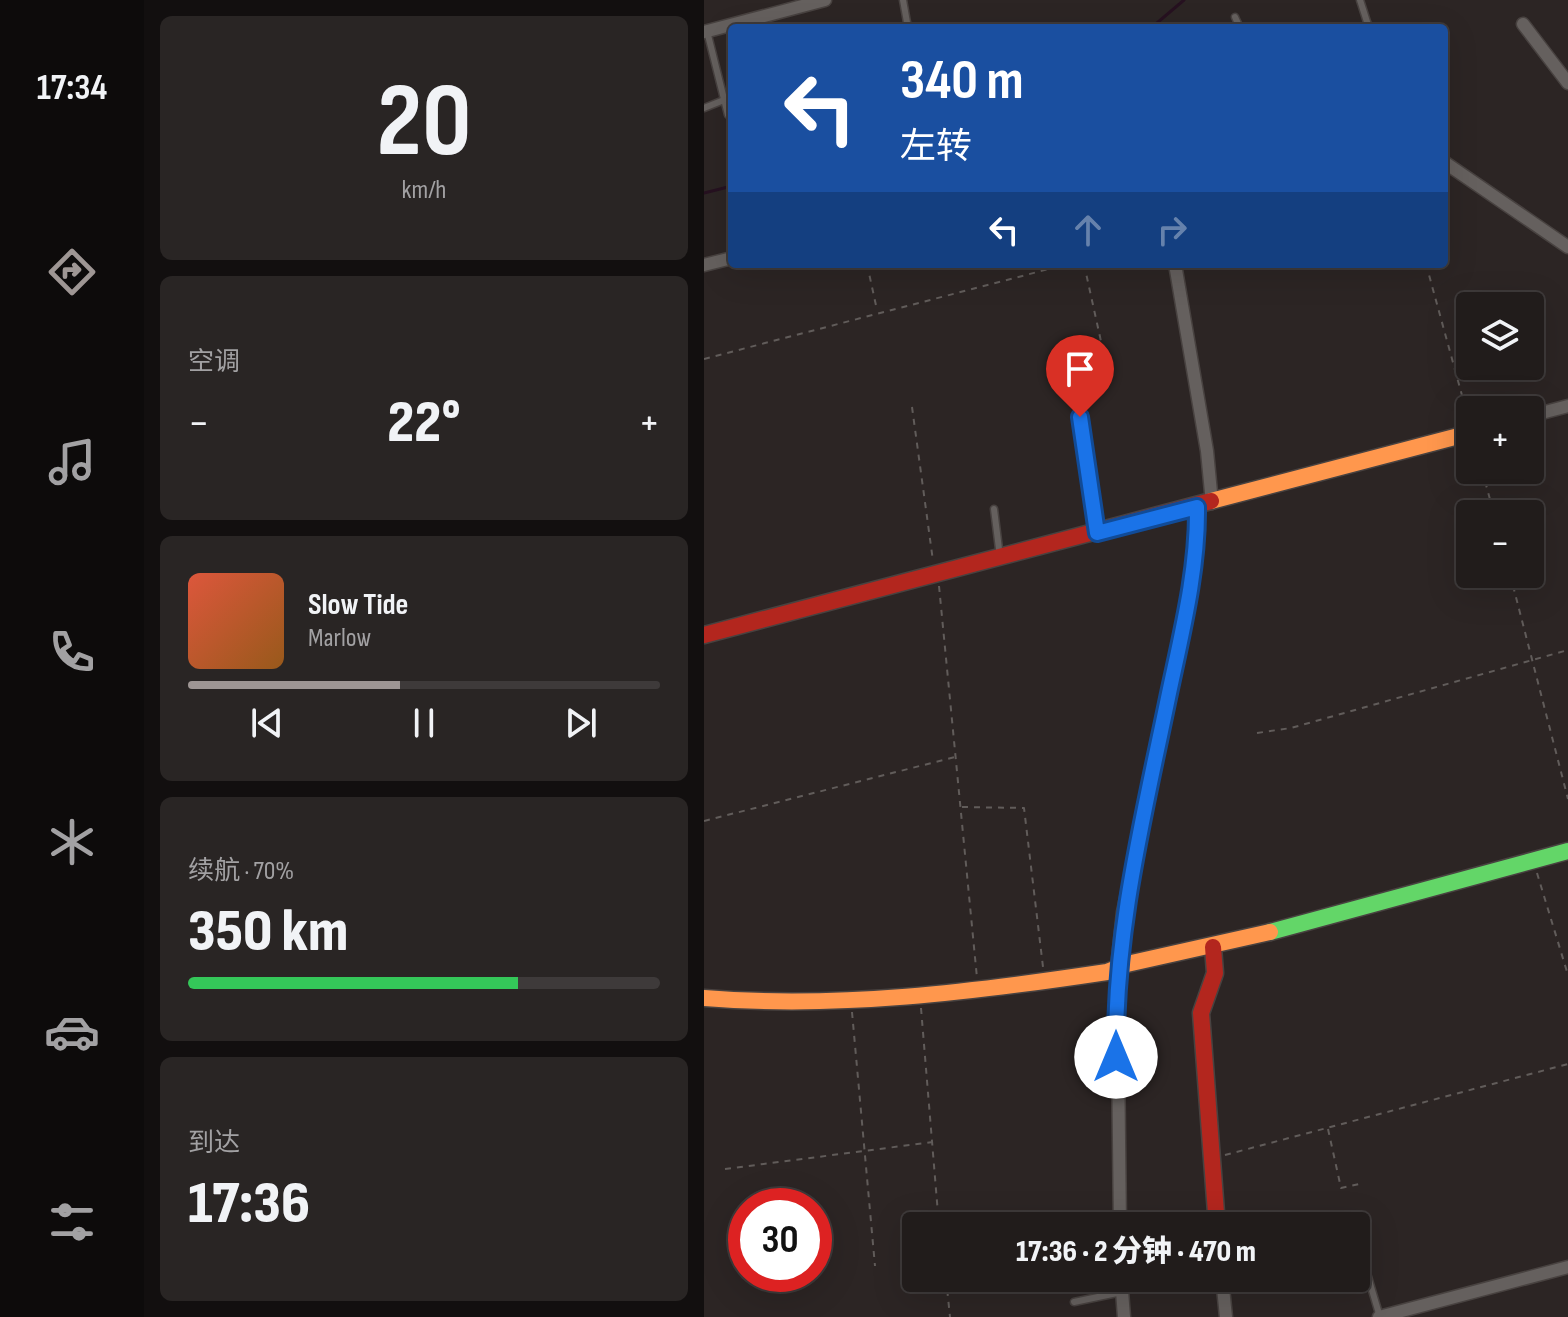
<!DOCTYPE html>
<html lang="zh">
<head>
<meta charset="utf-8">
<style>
	body { margin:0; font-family:"Sofia Sans Condensed","Noto Sans SC",sans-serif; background:#292524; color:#f1f3f6; height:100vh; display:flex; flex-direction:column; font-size:30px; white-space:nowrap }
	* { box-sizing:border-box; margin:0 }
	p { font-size:26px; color:#a2a1a3 }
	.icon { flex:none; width:44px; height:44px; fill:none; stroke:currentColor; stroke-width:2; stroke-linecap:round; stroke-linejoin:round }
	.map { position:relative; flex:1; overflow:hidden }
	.drawer { display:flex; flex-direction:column; gap:16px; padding:16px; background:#120f0f; width:560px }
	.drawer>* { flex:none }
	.top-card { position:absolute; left:24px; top:24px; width:720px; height:244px; border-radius:8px; box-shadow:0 8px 32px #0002,0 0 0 2px #3e3a3a; background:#1a4fa0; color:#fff; overflow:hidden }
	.tools { position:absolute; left:752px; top:292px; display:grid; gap:16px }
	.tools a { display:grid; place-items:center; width:88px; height:88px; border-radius:8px; background:#211c1b; box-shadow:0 8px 32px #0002,0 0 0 2px #3e3a3a; font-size:40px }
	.speed { position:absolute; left:24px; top:1188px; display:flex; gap:16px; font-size:40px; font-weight:700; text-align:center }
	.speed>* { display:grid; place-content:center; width:104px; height:104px; border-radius:50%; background:#211c1b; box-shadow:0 8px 32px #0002,0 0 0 2px #3e3a3a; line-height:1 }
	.speed .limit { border:12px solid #d22; background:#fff; color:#111 }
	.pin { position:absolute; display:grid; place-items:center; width:68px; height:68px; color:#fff; margin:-82px -34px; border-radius:50% 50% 50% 0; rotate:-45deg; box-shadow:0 0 8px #0007 }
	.pin .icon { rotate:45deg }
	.me { position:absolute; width:88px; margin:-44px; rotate:0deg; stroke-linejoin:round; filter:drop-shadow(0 0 6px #0008) }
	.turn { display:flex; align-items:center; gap:28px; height:168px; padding:0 40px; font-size:36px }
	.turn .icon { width:104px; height:104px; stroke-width:2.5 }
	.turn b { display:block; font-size:56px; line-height:68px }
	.lanes { display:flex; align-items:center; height:76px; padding:0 40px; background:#0003; justify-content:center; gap:40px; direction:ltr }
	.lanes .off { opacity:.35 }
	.big { font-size:60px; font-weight:800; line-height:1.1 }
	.drawer .tile { flex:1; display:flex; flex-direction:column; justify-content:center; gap:12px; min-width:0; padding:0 28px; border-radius:12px; background:#292524 }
	.drawer .dial { align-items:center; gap:0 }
	.dial b { font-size:104px; line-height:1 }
	.song { display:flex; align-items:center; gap:24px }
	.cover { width:96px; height:96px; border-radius:12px; background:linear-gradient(135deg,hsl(10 70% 55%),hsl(30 70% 35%)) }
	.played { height:8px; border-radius:4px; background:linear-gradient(90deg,#9e9694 45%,#3e3a3a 45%) }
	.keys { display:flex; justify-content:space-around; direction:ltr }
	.heat { display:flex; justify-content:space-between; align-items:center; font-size:44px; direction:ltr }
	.charge { height:12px; border-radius:6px; background:linear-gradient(90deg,#34c759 70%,#3e3a3a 0) }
	.trip { position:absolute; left:198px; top:1212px; width:468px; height:80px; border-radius:8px; background:#211c1b; box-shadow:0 8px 32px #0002,0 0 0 2px #3e3a3a; font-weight:800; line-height:80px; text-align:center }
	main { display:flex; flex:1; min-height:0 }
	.menu { display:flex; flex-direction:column; width:144px; justify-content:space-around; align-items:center; background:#0d0b0b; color:#a2a1a3 }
	.menu .icon { width:56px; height:56px }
	.menu .active { color:#9e9694 }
	.menu b { font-size:36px; color:#f1f3f6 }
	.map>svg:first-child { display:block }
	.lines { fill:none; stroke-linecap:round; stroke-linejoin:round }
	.stream { stroke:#261120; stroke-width:3 }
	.lane-casing { stroke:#484240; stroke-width:9 }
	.street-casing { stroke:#484240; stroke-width:15 }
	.fast-casing { stroke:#484240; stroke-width:19 }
	.slow-casing { stroke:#484240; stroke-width:19 }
	.jam-casing { stroke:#484240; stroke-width:19 }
	.path { stroke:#615c5a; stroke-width:2; stroke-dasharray:6 6; stroke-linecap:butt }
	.lane { stroke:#65605e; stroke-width:6 }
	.street { stroke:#65605e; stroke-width:12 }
	.fast { stroke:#63d668; stroke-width:16 }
	.slow { stroke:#ff974d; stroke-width:16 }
	.jam { stroke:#b3261e; stroke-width:16 }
	.route-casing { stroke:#114b97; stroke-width:20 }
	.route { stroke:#1a73e8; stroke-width:14 }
</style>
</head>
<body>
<main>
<nav class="menu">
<b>17:34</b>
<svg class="icon active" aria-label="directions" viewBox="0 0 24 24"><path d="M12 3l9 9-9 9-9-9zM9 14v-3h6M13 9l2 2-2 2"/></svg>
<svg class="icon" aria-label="music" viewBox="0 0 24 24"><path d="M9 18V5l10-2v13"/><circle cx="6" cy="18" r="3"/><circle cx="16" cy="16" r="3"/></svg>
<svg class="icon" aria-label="phone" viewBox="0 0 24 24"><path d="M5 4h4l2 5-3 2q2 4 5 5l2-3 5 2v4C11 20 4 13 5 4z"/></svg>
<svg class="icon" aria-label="climate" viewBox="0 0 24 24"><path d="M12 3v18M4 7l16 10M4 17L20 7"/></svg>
<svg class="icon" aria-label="car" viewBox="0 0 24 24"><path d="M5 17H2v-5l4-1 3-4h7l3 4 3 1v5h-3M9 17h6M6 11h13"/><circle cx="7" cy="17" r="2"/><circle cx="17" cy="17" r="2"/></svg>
<svg class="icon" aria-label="filters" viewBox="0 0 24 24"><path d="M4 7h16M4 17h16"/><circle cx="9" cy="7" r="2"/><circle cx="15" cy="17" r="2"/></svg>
</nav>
<section class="drawer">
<div class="tile dial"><b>20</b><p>km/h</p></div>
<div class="tile"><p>空调</p>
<div class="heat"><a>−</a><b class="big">22°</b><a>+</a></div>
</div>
<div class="tile">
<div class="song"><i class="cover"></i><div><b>Slow Tide</b><p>Marlow</p></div></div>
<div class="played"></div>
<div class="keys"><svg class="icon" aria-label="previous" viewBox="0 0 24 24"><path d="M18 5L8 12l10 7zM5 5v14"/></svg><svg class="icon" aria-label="pause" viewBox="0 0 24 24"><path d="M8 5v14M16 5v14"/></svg><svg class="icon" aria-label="next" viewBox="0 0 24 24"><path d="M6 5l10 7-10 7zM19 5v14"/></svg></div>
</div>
<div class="tile"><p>续航 · 70%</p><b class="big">350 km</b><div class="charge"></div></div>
<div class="tile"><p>到达</p><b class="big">17:36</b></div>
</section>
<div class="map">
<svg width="864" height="1317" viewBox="0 0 864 1317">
	<rect width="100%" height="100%" fill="#2c2524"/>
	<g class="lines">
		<g class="stream">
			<path d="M447 28 480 0"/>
			<path d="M0 193 28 186"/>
		</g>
		<defs>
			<g id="lane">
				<path d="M199 0 204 28"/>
				<path d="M656 0 665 28"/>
				<path d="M531 17 536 28"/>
				<path d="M3 31 24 115 28 114"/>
				<path d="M0 108 20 100"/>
				<path d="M376 417 393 528"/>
				<path d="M290 509 296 557"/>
				<path d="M662 1270 676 1317"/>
				<path d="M370 1302 418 1292"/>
			</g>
			<g id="street">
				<path d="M819 24 864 83"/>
				<path d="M0 32 121 0"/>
				<path d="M740 162 864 247"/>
				<path d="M471 264 503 451 508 503"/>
				<path d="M0 265 28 258"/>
				<path d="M826 416 864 406"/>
				<path d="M416 1226 413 968 419 912 483 611 493 530V507"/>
				<path d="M417 1278 420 1317"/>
				<path d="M518 1278 522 1317"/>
				<path d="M675 1317 864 1267"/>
			</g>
			<path id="fast" d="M566 932 864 851"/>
			<g id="slow">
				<path d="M507 501 766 433"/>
				<path d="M0 998C135 1009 270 992 403 972L423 964 566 932"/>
			</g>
			<g id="jam">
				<path d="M0 635 507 501"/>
				<path d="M509 947 511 973 497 1013 513 1226"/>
			</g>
		</defs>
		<use href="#lane" class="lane-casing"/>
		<use href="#street" class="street-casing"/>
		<use href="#fast" class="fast-casing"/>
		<use href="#slow" class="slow-casing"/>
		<use href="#jam" class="jam-casing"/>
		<g class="path">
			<path d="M163 264 173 310"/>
			<path d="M380 264 400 355"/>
			<path d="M722 264 765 421"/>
			<path d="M0 359 364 264"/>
			<path d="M208 407 229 561"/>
			<path d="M778 470 790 514"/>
			<path d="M806 574 864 799"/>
			<path d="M235 586 273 978"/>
			<path d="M553 733 587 728 864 650"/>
			<path d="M258 807 320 808 339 967"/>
			<path d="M0 821 251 757"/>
			<path d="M833 873 864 975"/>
			<path d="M217 1008 235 1226"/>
			<path d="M148 1012 171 1266"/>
			<path d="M624 1129 637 1188 655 1184"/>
			<path d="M521 1155 864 1064"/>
			<path d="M21 1169 229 1142"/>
			<path d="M242 1278 246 1317"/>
		</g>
		<use href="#lane" class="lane"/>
		<use href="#street" class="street"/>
		<use href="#fast" class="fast"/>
		<use href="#slow" class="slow"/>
		<use href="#jam" class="jam"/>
	</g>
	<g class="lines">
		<defs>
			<path id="route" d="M376 417 393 533 493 507C494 571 477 636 464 698 439 819 410 933 412 1057"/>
		</defs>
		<use href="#route" class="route-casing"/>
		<use href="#route" class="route"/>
	</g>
</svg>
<div class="tools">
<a><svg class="icon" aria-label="layers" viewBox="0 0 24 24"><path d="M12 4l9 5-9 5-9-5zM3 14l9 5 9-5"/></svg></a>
<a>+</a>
<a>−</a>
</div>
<div class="speed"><div class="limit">30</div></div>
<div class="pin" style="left:376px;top:417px;background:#d93025"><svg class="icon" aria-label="arrive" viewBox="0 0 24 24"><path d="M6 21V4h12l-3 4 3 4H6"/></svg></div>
<svg class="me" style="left:412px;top:1057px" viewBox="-20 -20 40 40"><circle r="19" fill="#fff"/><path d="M0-13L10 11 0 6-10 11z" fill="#1a73e8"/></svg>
<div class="trip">17:36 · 2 分钟 · 470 m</div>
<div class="top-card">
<div class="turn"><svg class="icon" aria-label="left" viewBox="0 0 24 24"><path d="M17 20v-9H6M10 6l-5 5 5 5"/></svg><div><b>340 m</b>左转</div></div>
<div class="lanes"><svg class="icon" aria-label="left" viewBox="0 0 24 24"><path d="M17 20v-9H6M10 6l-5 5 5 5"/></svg><svg class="icon off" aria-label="ahead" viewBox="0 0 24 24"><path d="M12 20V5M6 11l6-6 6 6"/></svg><svg class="icon off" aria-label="right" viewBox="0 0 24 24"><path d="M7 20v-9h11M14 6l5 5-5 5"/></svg></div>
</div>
</div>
</main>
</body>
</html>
